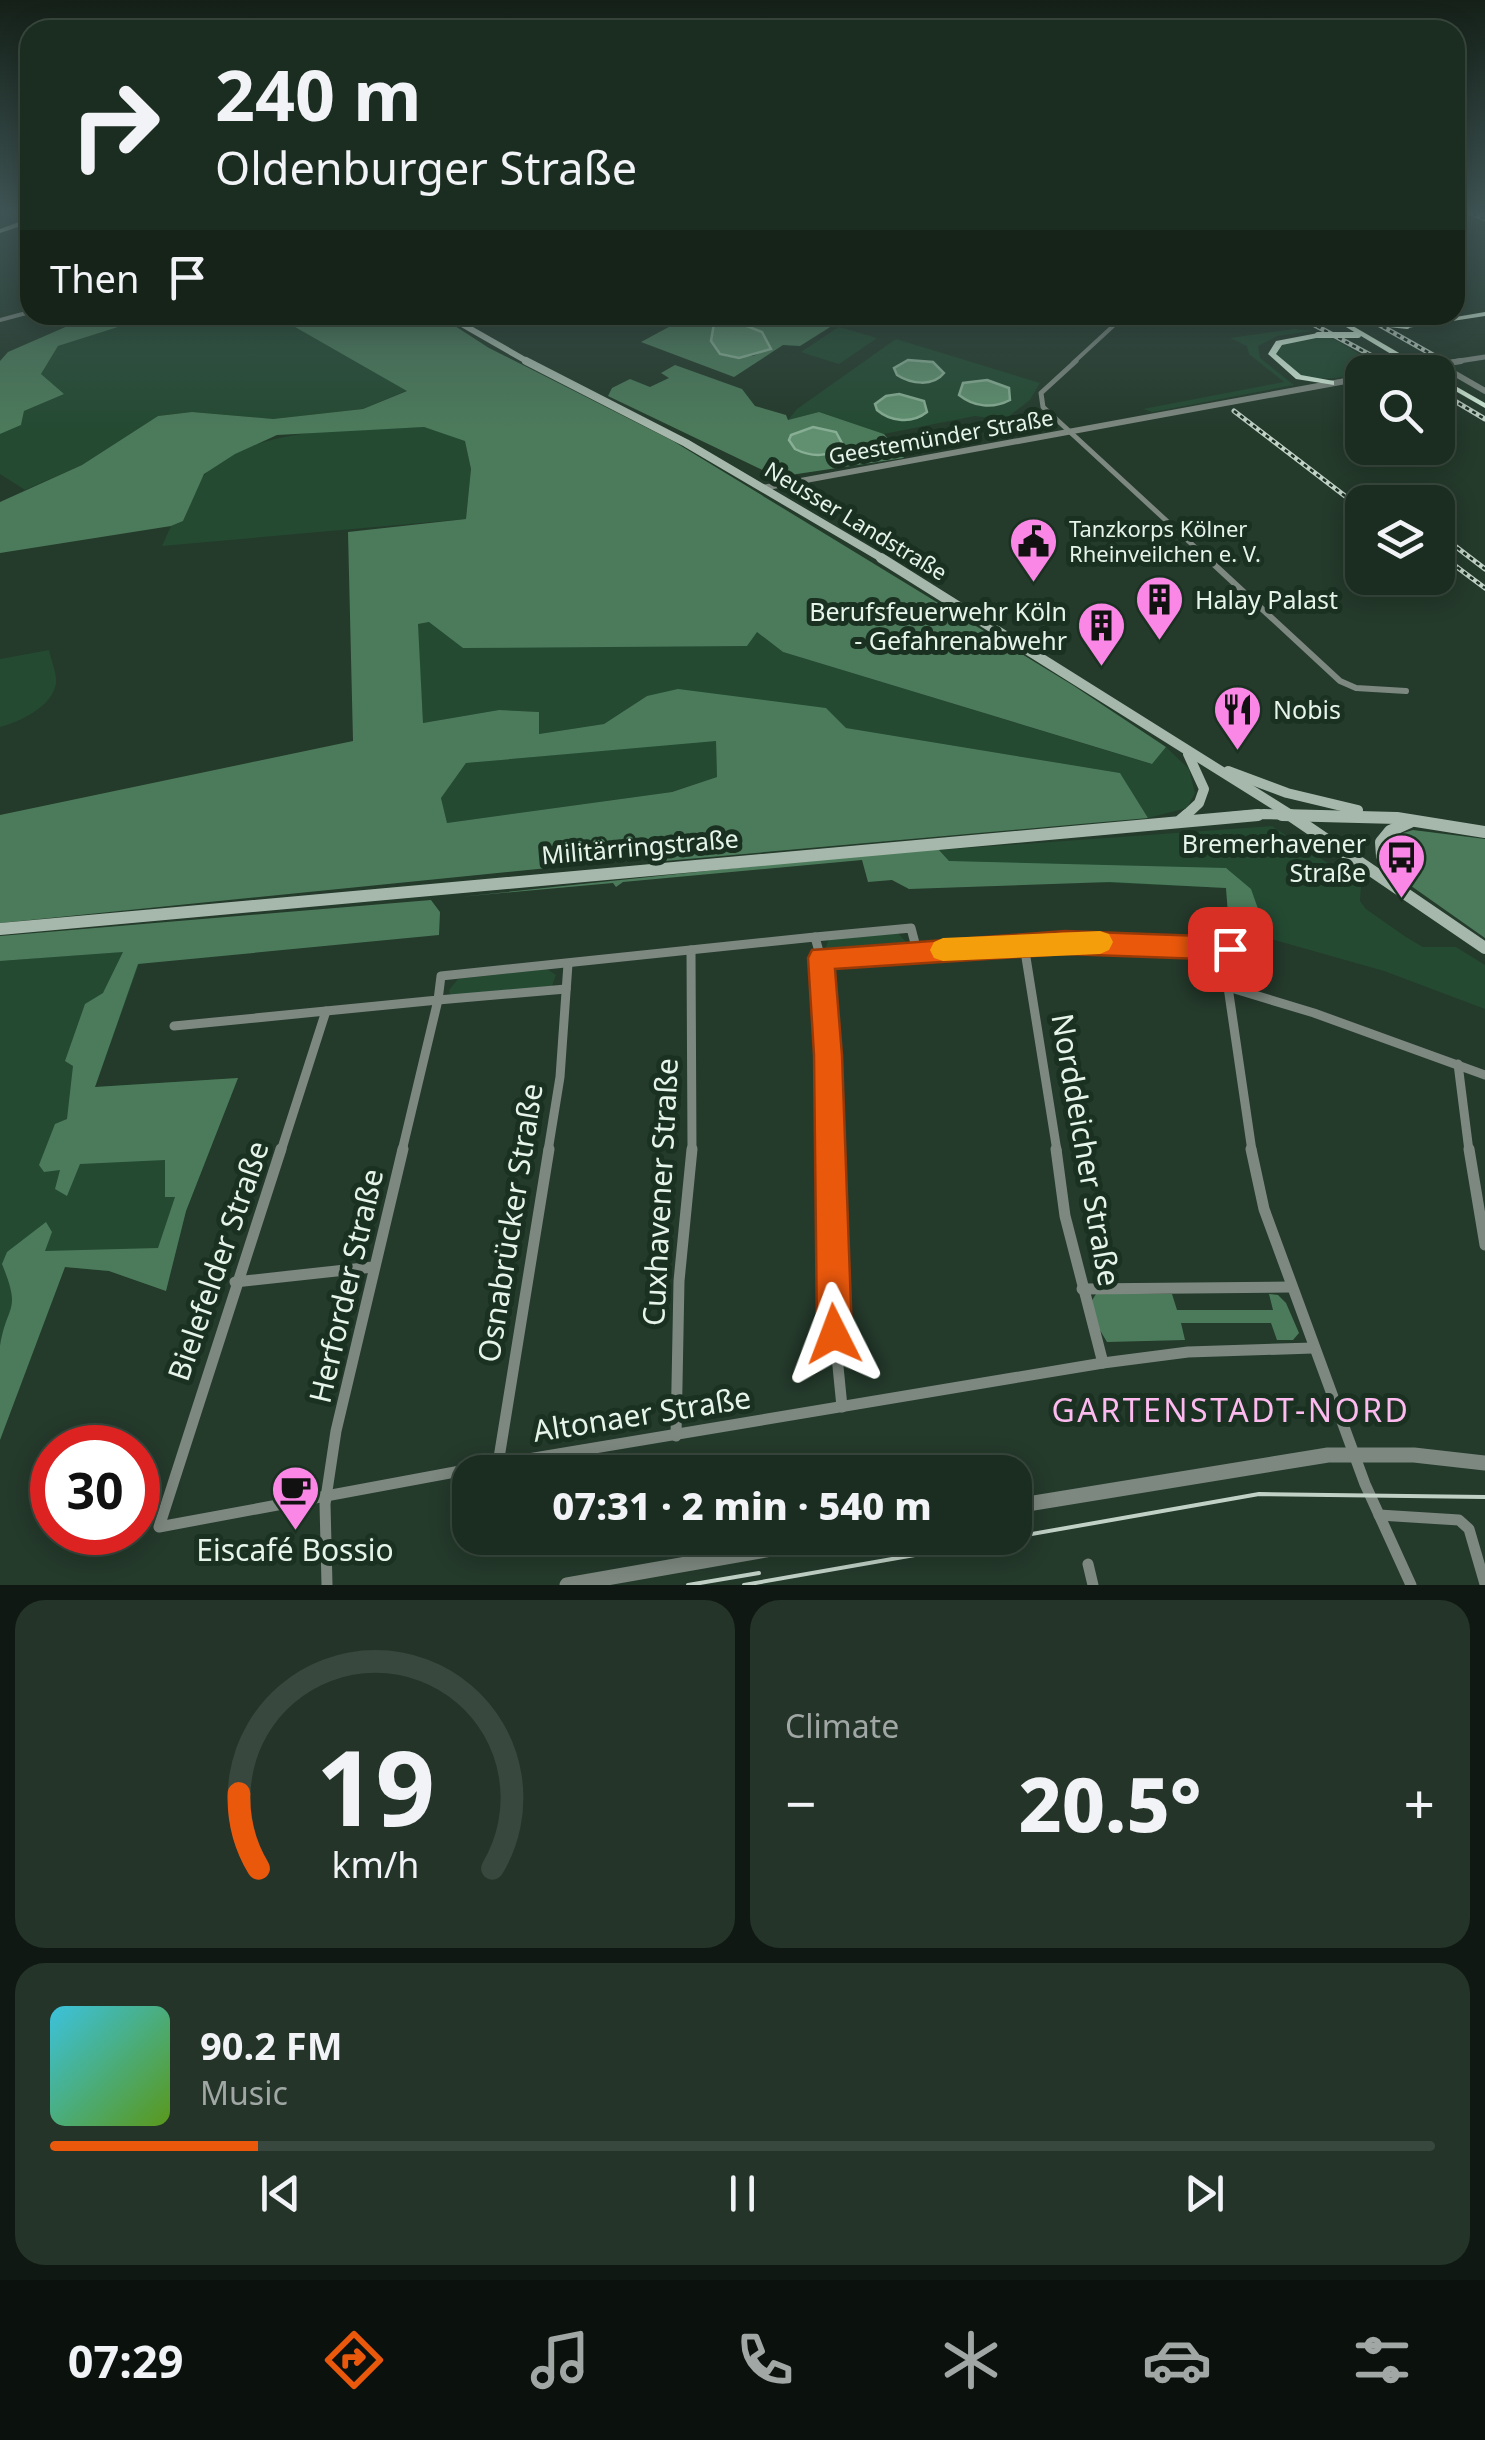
<!DOCTYPE html>
<html lang="en">
<head>
<meta charset="utf-8">
<style>
	body { margin:0; font-family:"Noto Sans",sans-serif; background:#243429; color:#f1f3f6; height:100vh; display:flex; flex-direction:column; font-size:38px; white-space:nowrap }
	* { box-sizing:border-box; margin:0 }
	p { font-size:32px; color:#a0a7a5 }
	.icon { flex:none; width:55px; height:55px; fill:none; stroke:currentColor; stroke-width:2; stroke-linecap:round; stroke-linejoin:round }
	.map { position:relative; height:1585px; overflow:hidden }
	.sheet { display:flex; flex-direction:column; gap:15px; padding:15px; background:#0f1812; flex:1 }
	.sheet>* { flex:none }
	.hud { position:absolute; left:20px; top:20px; width:1445px; height:305px; border-radius:30px; box-shadow:0 5px 25px #0003,0 0 0 2px #39483e; background:#1b2c20; color:#f1f3f6; overflow:hidden }
	.tools { position:absolute; left:1345px; top:355px; display:grid; gap:20px }
	.tools a { display:grid; place-items:center; width:110px; height:110px; border-radius:20px; background:#1b2c20; box-shadow:0 5px 25px #0003,0 0 0 2px #39483e; font-size:50px }
	.speed { position:absolute; left:30px; top:1425px; display:flex; gap:20px; font-size:50px; font-weight:700; text-align:center }
	.speed>* { display:grid; place-content:center; width:130px; height:130px; border-radius:50%; background:#1b2c20; box-shadow:0 5px 25px #0003,0 0 0 2px #39483e; line-height:1 }
	.speed .limit { border:15px solid #d22; background:#fff; color:#111 }
	.pin { position:absolute; display:grid; place-items:center; width:85px; height:85px; color:#fff; margin:-42px; border-radius:20px; box-shadow:0 5px 15px #0006 }
	.me { position:absolute; width:110px; margin:-55px; rotate:357deg; stroke-linejoin:round; filter:drop-shadow(0 0 8px #0008) }
	.turn { display:flex; align-items:center; gap:35px; height:210px; padding:0 30px; font-size:45px }
	.turn .icon { width:130px; height:130px; stroke-width:2.5 }
	.turn b { display:block; font-size:70px; line-height:85px }
	.then { display:flex; align-items:center; height:95px; padding:0 30px; background:#0003; gap:20px; font-size:38px }
	.big { font-size:75px; font-weight:800; line-height:1.1 }
	.sheet .tile { flex:1; display:flex; flex-direction:column; justify-content:center; gap:15px; min-width:0; padding:0 35px; border-radius:30px; background:#243429 }
	.sheet .dial { align-items:center; gap:0 }
	.dial svg { height:260px; overflow:visible; fill:none; stroke:#39483e; stroke-width:7; stroke-linecap:round; text-anchor:middle }
	.dial text { fill:#f1f3f6; stroke:none }
	.song { display:flex; align-items:center; gap:30px }
	.cover { width:120px; height:120px; border-radius:15px; background:linear-gradient(135deg,hsl(190 70% 55%),hsl(90 70% 35%)) }
	.played { height:10px; border-radius:5px; background:linear-gradient(90deg,#ea580c 15%,#39483e 15%) }
	.keys { display:flex; justify-content:space-around; direction:ltr }
	.heat { display:flex; justify-content:space-between; align-items:center; font-size:55px; direction:ltr }
	.sheet .tiles { flex:1; display:grid; gap:15px; grid-template-columns:1fr 1fr }
	.tile:last-child { grid-column:span 2 }
	.trip { position:absolute; left:452px; top:1455px; width:580px; height:100px; border-radius:30px; background:#1b2c20; box-shadow:0 5px 25px #0003,0 0 0 2px #39483e; font-weight:800; line-height:100px; text-align:center }
	.tab-bar { display:flex; height:160px; justify-content:space-around; align-items:center; background:#0b120d; color:#a0a7a5 }
	.tab-bar .icon { width:70px; height:70px }
	.tab-bar .active { color:#ea580c }
	.tab-bar b { font-size:45px; color:#f1f3f6 }
	.map>svg:first-child { display:block }
	.green { fill:#244a32 }
	.forest { fill:#4c7b5b; fill-rule:evenodd }
	.water { fill:#60906f; stroke:#88ae94; stroke-width:2.5 }
	.lines { fill:none; stroke-linecap:round; stroke-linejoin:round }
	.minor-far4 { stroke:#7d8880; stroke-width:4 }
	.minor-far3 { stroke:#7d8880; stroke-width:5 }
	.minor-far2 { stroke:#7d8880; stroke-width:6 }
	.minor-far1 { stroke:#7d8880; stroke-width:9 }
	.minor { stroke:#7d8880; stroke-width:11 }
	.tertiary-far2 { stroke:#7d8880; stroke-width:5 }
	.tertiary-far1 { stroke:#7d8880; stroke-width:6 }
	.tertiary { stroke:#7d8880; stroke-width:15 }
	.secondary-far3 { stroke:#a6b8ab; stroke-width:6 }
	.secondary-far2 { stroke:#a6b8ab; stroke-width:8 }
	.secondary-far1 { stroke:#a6b8ab; stroke-width:10 }
	.secondary { stroke:#a6b8ab; stroke-width:12 }
	.trunk { fill:#d4eedb; fill-rule:evenodd }
	.motorway { fill:#e3feea; fill-rule:evenodd }
	.tram { stroke:#c1d1c6; stroke-width:4 }
	.rail-casing { stroke:#c1d1c6; stroke-width:5 }
	.rail { stroke:#1a3021; stroke-width:2.5; stroke-dasharray:4; stroke-linecap:butt }
	.trunk-bridge-far1 { stroke:#d4eedb; stroke-width:6 }
	.trunk-bridge { stroke:#d4eedb; stroke-width:9 }
	.route { fill:#ea580c; stroke:#983908; stroke-width:2.5 }
	.slow { fill:#f59e0b }
	.labels { text-anchor:middle; stroke-width:10; stroke-linejoin:round; paint-order:stroke }
	.far-street-label { font-size:22px; fill:#e6f4ea; stroke:#1a3021 }
	.far-poi-label { font-size:22px; fill:#e6f4ea; stroke:#1a3021; text-anchor:start }
	.poi-label { font-size:25px; fill:#e6f4ea; stroke:#1a3021; text-anchor:start }
	.street-label { font-size:25px; fill:#e6f4ea; stroke:#1a3021 }
	.near-street-label { font-size:30px; fill:#e6f4ea; stroke:#1a3021 }
	.near-poi-label { font-size:30px; fill:#e6f4ea; stroke:#1a3021 }
	.near-neighbourhood-label { font-size:32px; letter-spacing:2.5px; fill:#fcbaee; stroke:#1a3021 }
</style>
</head>
<body>
<div class="map">
<svg width="1485" height="1585" viewBox="0 0 1485 1585">
	<rect width="100%" height="100%" fill="#243a2b"/>
	<g class="green">
		<path d="M156 315H274L408 390 363 409 273 419 192 412 158 416 82 465 25 490 0 474V434L21 425 24 411 63 394 41 374 58 346Z"/>
		<path d="M839 327 877 338 839 364 801 352Z"/>
		<path d="M1294 329 1312 331 1277 336 1258 346 1260 358 1294 385 1153 412 1143 409 1284 382 1249 354 1247 346 1230 338Z"/>
		<path d="M1321 337 1332 338 1385 369C1351 375 1294 394 1276 352L1283 343Z"/>
		<path d="M896 339 1040 383 1030 400 1004 420 975 416 884 434 819 412 788 420 797 409Z"/>
		<path d="M424 427 465 440 471 469 466 519 162 546 171 526 183 521C190 506 196 483 207 472 262 423 354 432 424 427Z"/>
		<path d="M429 622 696 646H747L756 631 783 652 1151 764 1166 747 1189 769 1195 793 1187 808 1148 818 1120 773 846 728 826 708 647 696 604 724 538 734V712L499 710 423 723 417 624Z"/>
		<path d="M49 650C51 660 57 673 56 683 53 706 20 722 0 727V659Z"/>
		<path d="M716 740 717 777 671 792 447 823 441 798 466 763Z"/>
		<path d="M1272 826 1361 885 1360 901 1366 909 1406 937 1423 947H1456L1485 965V1009L1384 971 1229 927 1226 888 962 876 939 850Z"/>
		<path d="M896 931 906 942 900 950 833 955 825 949 829 939Z"/>
		<path d="M144 950 95 1087 238 1078 186 1211 166 1291 109 1271 65 1267 0 1440V961Z"/>
		<path d="M547 969 556 975 552 986 450 995 449 990 458 979Z"/>
	</g>
	<g class="forest">
		<path d="M93 315H156L58 346 41 374 64 394 24 411 21 425 0 434V361L8 352Z"/>
		<path d="M274 315H438L489 348 673 441 1074 686 1166 747 1152 764 783 652 757 632 747 646 463 648 429 622 418 624 423 723 499 710 539 712V734L604 724 647 696 678 689 826 708 846 728 1120 773 1148 818 665 861 637 859 0 923V815L353 741 348 532 466 519 471 469 465 441 424 427 277 435 235 454 204 474 183 521 171 526 0 553V502L82 465 158 416 192 412 273 419 363 409 407 391ZM716 741 717 777 672 792 447 823 441 798 466 763Z"/>
		<path d="M691 315H807L835 324 800 346 783 345 734 377 641 342ZM714 323 771 348 753 356 728 357 711 341Z"/>
		<path d="M675 365 742 389 755 406 786 415 788 420 819 412 884 434 904 458 777 477 608 396 612 388 630 379 650 387 669 378 661 373Z"/>
		<path d="M1413 830 1485 839V938L1397 876 1387 856 1393 836Z"/>
		<path d="M926 848 939 850 949 861 1226 868 1251 889 1268 937 1229 927 1226 888 1110 882 909 889 892 880 868 882 862 860 623 882 616 887 613 883 459 897Z"/>
		<path d="M431 900 440 912 439 935 138 964 95 1087 238 1078 186 1211 166 1291 109 1271 65 1267 0 1440C0 1410 0 1375 0 1346 7 1303 22 1313 2 1264L7 1252 46 1222 52 1232 45 1251 158 1248 175 1197H165V1160L80 1164 67 1196 55 1189 60 1170 44 1172 39 1165 55 1124 67 1119 73 1066 65 1061 85 1004 103 993 123 952 0 961V936Z"/>
		<path d="M1096 1294H1172L1177 1310H1273L1269 1294 1278 1295 1286 1303 1299 1333 1293 1340H1277L1271 1323H1181L1185 1340 1107 1342 1098 1327 1091 1302Z"/>
	</g>
	<g class="water">
		<path d="M724 317 762 332 771 349 739 358 720 354 711 341 715 318Z"/>
		<path d="M908 360 933 362 944 373C933 387 911 384 897 375L894 368Z"/>
		<path d="M987 380 1009 388 1010 400C993 409 974 407 959 395L963 383Z"/>
		<path d="M899 394 924 401 927 412C912 424 891 422 877 410L875 404 886 396Z"/>
		<path d="M813 427 836 432 843 445C830 458 811 457 795 449L789 440 791 435Z"/>
	</g>
	<g class="lines">
		<g class="minor-far4">
			<path d="M0 320 30 312"/>
			<path d="M1073 363 1125 315"/>
		</g>
		<path class="minor-far3" d="M1076 361 1041 393 1043 407 1209 560"/>
		<path class="minor-far2" d="M1207 558 1340 681 1356 688 1406 691"/>
		<g class="minor-far1">
			<path d="M815 937 911 928 917 951 1065 942 1230 949"/>
			<path d="M1024 945 1057 1151"/>
			<path d="M1215 948 1228 987 1252 1151"/>
			<path d="M691 950 692 1151"/>
			<path d="M821 959 827 1151"/>
			<path d="M1228 987 1314 1013 1485 1075"/>
			<path d="M174 1026 438 1000 441 976 815 937 821 959 917 951"/>
			<path d="M1458 1064 1469 1151"/>
			<path d="M281 1151 326 1011"/>
			<path d="M402 1151 438 1000 566 989"/>
			<path d="M548 1151 560 1077 568 964"/>
		</g>
		<g class="minor">
			<path d="M281 1149 159 1527 498 1464 1103 1363 1188 1352 1313 1348"/>
			<path d="M827 1149 831 1295 842 1407"/>
			<path d="M1056 1149 1065 1216 1103 1363"/>
			<path d="M1251 1149 1264 1209 1365 1484 1411 1585"/>
			<path d="M1469 1149 1485 1245"/>
			<path d="M235 1282 373 1267"/>
			<path d="M1082 1289 1290 1287"/>
			<path d="M676 1436 679 1281 692 1149"/>
			<path d="M498 1464 549 1149"/>
			<path d="M1379 1515 1459 1520 1469 1529 1485 1584"/>
			<path d="M1088 1564 1093 1585"/>
			<path d="M327 1585 325 1504 336 1431 403 1149"/>
		</g>
		<g class="tertiary-far2">
			<path d="M1476 211 1485 215"/>
			<path d="M1446 363 1485 357"/>
		</g>
		<g class="tertiary-far1">
			<path d="M1440 365 1485 391"/>
			<path d="M1394 372 1461 361"/>
			<path d="M762 488 1362 378"/>
		</g>
		<g class="tertiary">
			<path d="M1015 1506 1328 1455H1414L1485 1463"/>
			<path d="M567 1585 834 1538"/>
		</g>
		<path class="secondary-far3" d="M446 315 530 363"/>
		<path class="secondary-far2" d="M526 361 686 443 885 560"/>
		<g class="secondary-far1">
			<path d="M881 558 1294 817"/>
			<path d="M1228 771 1287 793 1358 810"/>
			<path d="M1184 817 1199 803 1204 789 1188 754"/>
			<path d="M1231 817 1264 814 1365 817"/>
		</g>
		<g class="secondary">
			<path d="M1282 815 1397 818 1485 832"/>
			<path d="M1290 815 1485 948"/>
			<path d="M1181 820 1187 815"/>
			<path d="M1397 883 1382 856 1381 842 1390 831 1410 822"/>
			<path d="M0 929 1258 815"/>
		</g>
		<g class="trunk">
			<path d="M1485 312V316L1407 328 1403 326Z"/>
			<path d="M1326 315H1334L1418 364 1411 366Z"/>
			<path d="M1318 333 1322 335 1321 337 1282 345 1276 354 1301 375 1334 381V385L1296 379 1268 354 1276 341Z"/>
			<path d="M1438 376 1485 403V408L1438 381Z"/>
		</g>
		<path class="motorway" d="M27 219H30V223L0 233V229Z"/>
		<g class="tram">
			<path d="M1015 1537 1259 1494 1485 1497"/>
			<path d="M688 1585 759 1573"/>
			<path d="M744 1585 1012 1538"/>
		</g>
		<defs>
			<g id="rail">
				<path d="M1466 211 1485 219"/>
				<path d="M1296 315 1402 372"/>
				<path d="M1362 315 1440 359"/>
				<path d="M1438 391 1485 419"/>
				<path d="M1234 411 1362 509"/>
				<path d="M1438 533 1485 569"/>
				<path d="M1438 553 1485 588"/>
			</g>
		</defs>
		<use href="#rail" class="rail-casing"/>
		<use href="#rail" class="rail"/>
		<g class="trunk-bridge-far1">
			<path d="M1352 320 1407 326"/>
			<path d="M1318 335H1358"/>
		</g>
		<path class="trunk-bridge" d="M1420 363 1432 370"/>
	</g>
	<linearGradient id="sky" x2="0" y2="1"><stop stop-color="#142018"/><stop offset="0.49" stop-color="#3f5555"/><stop offset="1" stop-color="#3f5555" stop-opacity="0"/></linearGradient>
	<rect width="1485" height="433" fill="url(#sky)"/>
	<path class="route" d="M1065 931 1230 937 1239 941 1243 949 1239 957 1230 960 1065 954 835 969 842 1055 852 1334 847 1346 834 1351 822 1346 817 1334 814 1055 808 958 812 950Z"/>
	<path class="slow" d="M1100 931 1109 934 1113 942 1109 950 1100 954 943 961 934 958 930 950 934 942 943 938Z"/>
	<defs>
		<symbol id="civic-pin" viewBox="-11 -11 22 30"><path d="M0 17L-7.5 6A9.5 9.5 0 1 1 7.5 6Z" fill="#fa87e6" stroke="#1a3021"/><path d="M-.6-6.5H3V-4.5H.6V-3L4-1V1h2V6H-6V1h2V-1L-.6-3ZM-1.2 2.5V6h2.4V2.5Z" fill="#111"/></symbol>
		<symbol id="building-pin" viewBox="-11 -11 22 30"><path d="M0 17L-7.5 6A9.5 9.5 0 1 1 7.5 6Z" fill="#fa87e6" stroke="#1a3021"/><path d="M-4-6H4V6H1V3H-1V6H-4ZM-2.5-4.3h1.7v1.8h-1.7ZM.8-4.3h1.7v1.8H.8ZM-2.5-1h1.7V.8h-1.7ZM.8-1h1.7V.8H.8Z" fill="#111"/></symbol>
		<symbol id="restaurant-pin" viewBox="-11 -11 22 30"><path d="M0 17L-7.5 6A9.5 9.5 0 1 1 7.5 6Z" fill="#fa87e6" stroke="#1a3021"/><path d="M-5-6h1v4h1v-4h1v4h1v-4h1v5L-1.5 .5V6h-2V.5L-5-1ZM5-6V6H3V1.5H1.5Q1.5-4 5-6Z" fill="#111"/></symbol>
		<symbol id="bus-pin" viewBox="-11 -11 22 30"><path d="M0 17L-7.5 6A9.5 9.5 0 1 1 7.5 6Z" fill="#fa87e6" stroke="#1a3021"/><path d="M-5-6H5V4H4V6H2V4H-2V6H-4V4H-5ZM-3.5-4V0h7V-4ZM-3.5 1.2v1.5H-2V1.2ZM2 1.2v1.5H3.5V1.2Z" fill="#111"/></symbol>
		<symbol id="cafe-pin" viewBox="-11 -11 22 30"><path d="M0 17L-7.5 6A9.5 9.5 0 1 1 7.5 6Z" fill="#fa87e6" stroke="#1a3021"/><path d="M-5.5-4.5H6V0H3Q3 3.5 0 3.5H-2.5Q-5.5 3.5-5.5 0ZM3-3.2v2h1.7v-2ZM-6 4.5H4V6H-6Z" fill="#111"/></symbol>
	</defs>
	<g fill-rule="evenodd">
		<use href="#civic-pin" x="1006" y="514" width="55" height="75"/>
		<use href="#building-pin" x="1132" y="572" width="55" height="75"/>
		<use href="#building-pin" x="1074" y="598" width="55" height="75"/>
		<use href="#restaurant-pin" x="1210" y="682" width="55" height="75"/>
		<use href="#bus-pin" x="1374" y="830" width="55" height="75"/>
		<use href="#cafe-pin" x="268" y="1462" width="55" height="75"/>
	</g>
	<g class="labels">
		<g class="far-street-label">
			<text transform="translate(941 437) rotate(-10)" y="8">Geestemünder Straße</text>
			<text transform="translate(856 521) rotate(31)" y="8">Neusser Landstraße</text>
		</g>
		<g class="far-poi-label">
			<text x="1069" y="537">Tanzkorps Kölner<tspan x="1069" dy="25">Rheinveilchen e. V.</tspan></text>
		</g>
		<g class="poi-label">
			<text x="1195" y="609">Halay Palast</text>
			<text x="1067" y="621" text-anchor="end">Berufsfeuerwehr Köln<tspan x="1067" dy="29">- Gefahrenabwehr</tspan></text>
			<text x="1273" y="719">Nobis</text>
			<text x="1366" y="853" text-anchor="end">Bremerhavener<tspan x="1366" dy="29">Straße</tspan></text>
		</g>
		<g class="street-label">
			<text transform="translate(640 847) rotate(-5)" y="9">Militärringstraße</text>
		</g>
		<g class="near-street-label">
			<text transform="translate(1085 1150) rotate(80)" y="10">Norddeicher Straße</text>
			<text transform="translate(661 1192) rotate(-87)" y="10">Cuxhavener Straße</text>
			<text transform="translate(511 1223) rotate(-81)" y="10">Osnabrücker Straße</text>
			<text transform="translate(219 1261) rotate(-71)" y="10">Bielefelder Straße</text>
			<text transform="translate(347 1286) rotate(-77)" y="10">Herforder Straße</text>
			<text transform="translate(642 1415) rotate(-9)" y="10">Altonaer Straße</text>
		</g>
		<g class="near-poi-label">
			<text x="295" y="1561">Eiscafé Bossio</text>
		</g>
		<g class="near-neighbourhood-label">
			<text x="1231" y="1422">GARTENSTADT-NORD</text>
		</g>
	</g>
</svg>
<div class="tools">
<a><svg class="icon" aria-label="search" viewBox="0 0 24 24"><circle cx="10" cy="10" r="6"/><path d="M15 15l6 6"/></svg></a>
<a><svg class="icon" aria-label="layers" viewBox="0 0 24 24"><path d="M12 4l9 5-9 5-9-5zM3 14l9 5 9-5"/></svg></a>
</div>
<div class="speed"><div class="limit">30</div></div>
<div class="pin" style="left:1230px;top:949px;background:#d93025"><svg class="icon" aria-label="arrive" viewBox="0 0 24 24"><path d="M6 21V4h12l-3 4 3 4H6"/></svg></div>
<svg class="me" style="left:834px;top:1334px" viewBox="-20 -20 40 40"><path d="M0-17L14 15 0 8-14 15z" fill="#ea580c" stroke="#fff" stroke-width="4"/></svg>
<div class="trip">07:31 · 2 min · 540 m</div>
<div class="hud">
<div class="turn"><svg class="icon" aria-label="right" viewBox="0 0 24 24"><path d="M7 20v-9h11M14 6l5 5-5 5"/></svg><div><b>240 m</b>Oldenburger Straße</div></div>
<div class="then">Then<svg class="icon" aria-label="arrive" viewBox="0 0 24 24"><path d="M6 21V4h12l-3 4 3 4H6"/></svg></div>
</div>
</div>
<section class="sheet">
<div class="tiles">
<div class="tile dial"><svg viewBox="0 0 100 80">
<path d="M14 69A42 42 0 1 1 86 69"/>
<path d="M14 69A42 42 0 0 1 8 46" stroke="#ea580c"/>
<text x="50" y="56" font-size="32" font-weight="700">19</text>
<text x="50" y="72" font-size="11">km/h</text>
</svg></div>
<div class="tile"><p>Climate</p>
<div class="heat"><a>−</a><b class="big">20.5°</b><a>+</a></div>
</div>
<div class="tile">
<div class="song"><i class="cover"></i><div><b>90.2 FM</b><p>Music</p></div></div>
<div class="played"></div>
<div class="keys"><svg class="icon" aria-label="previous" viewBox="0 0 24 24"><path d="M18 5L8 12l10 7zM5 5v14"/></svg><svg class="icon" aria-label="pause" viewBox="0 0 24 24"><path d="M8 5v14M16 5v14"/></svg><svg class="icon" aria-label="next" viewBox="0 0 24 24"><path d="M6 5l10 7-10 7zM19 5v14"/></svg></div>
</div>
</div>
</section>
<nav class="tab-bar">
<b>07:29</b>
<svg class="icon active" aria-label="directions" viewBox="0 0 24 24"><path d="M12 3l9 9-9 9-9-9zM9 14v-3h6M13 9l2 2-2 2"/></svg>
<svg class="icon" aria-label="music" viewBox="0 0 24 24"><path d="M9 18V5l10-2v13"/><circle cx="6" cy="18" r="3"/><circle cx="16" cy="16" r="3"/></svg>
<svg class="icon" aria-label="phone" viewBox="0 0 24 24"><path d="M5 4h4l2 5-3 2q2 4 5 5l2-3 5 2v4C11 20 4 13 5 4z"/></svg>
<svg class="icon" aria-label="climate" viewBox="0 0 24 24"><path d="M12 3v18M4 7l16 10M4 17L20 7"/></svg>
<svg class="icon" aria-label="car" viewBox="0 0 24 24"><path d="M5 17H2v-5l4-1 3-4h7l3 4 3 1v5h-3M9 17h6M6 11h13"/><circle cx="7" cy="17" r="2"/><circle cx="17" cy="17" r="2"/></svg>
<svg class="icon" aria-label="filters" viewBox="0 0 24 24"><path d="M4 7h16M4 17h16"/><circle cx="9" cy="7" r="2"/><circle cx="15" cy="17" r="2"/></svg>
</nav>
</body>
</html>
